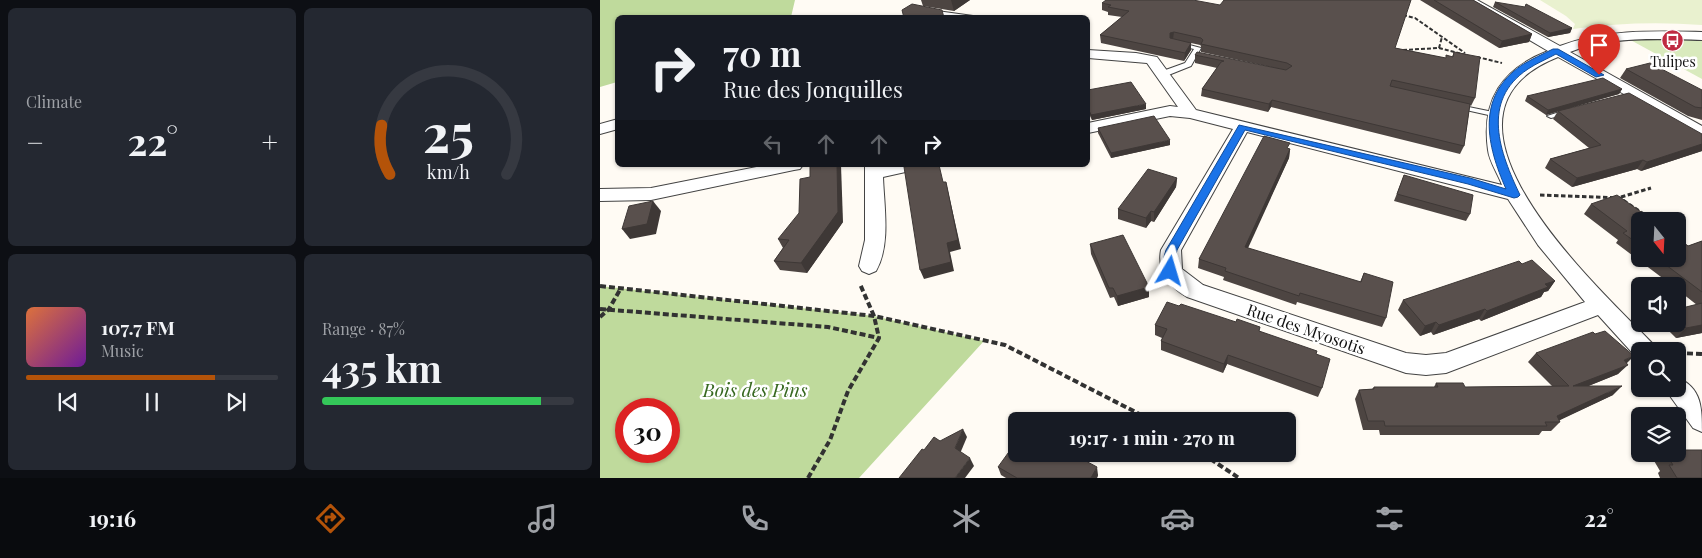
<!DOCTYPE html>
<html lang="en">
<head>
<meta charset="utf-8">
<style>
	body { margin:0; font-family:"Playfair Display",serif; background:#242831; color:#f1f3f6; height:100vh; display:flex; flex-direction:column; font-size:19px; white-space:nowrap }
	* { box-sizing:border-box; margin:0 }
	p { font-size:16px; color:#9ea1a6 }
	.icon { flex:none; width:28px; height:28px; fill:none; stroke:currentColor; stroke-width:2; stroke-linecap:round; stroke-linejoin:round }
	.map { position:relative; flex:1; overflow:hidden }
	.sheet { display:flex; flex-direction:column; gap:8px; padding:8px; background:#0d0f14; width:600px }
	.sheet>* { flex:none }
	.hud { position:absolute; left:15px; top:15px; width:475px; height:152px; border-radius:8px; box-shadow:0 1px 4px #0004; background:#171b24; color:#f1f3f6; overflow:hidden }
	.needle { width:32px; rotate:162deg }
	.tools { position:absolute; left:1031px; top:212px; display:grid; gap:10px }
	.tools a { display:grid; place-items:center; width:55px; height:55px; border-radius:8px; background:#171b24; box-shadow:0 1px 4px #0004; font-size:25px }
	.speed { position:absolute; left:15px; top:398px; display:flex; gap:10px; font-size:25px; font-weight:700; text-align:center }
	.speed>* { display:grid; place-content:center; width:65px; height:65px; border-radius:50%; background:#171b24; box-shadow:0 1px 4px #0004; line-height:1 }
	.speed .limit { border:8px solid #d22; background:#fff; color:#111 }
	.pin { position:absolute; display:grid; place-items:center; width:42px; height:42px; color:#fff; margin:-51px -21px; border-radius:50% 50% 50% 0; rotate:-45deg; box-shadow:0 0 5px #0007 }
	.pin .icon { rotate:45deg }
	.me { position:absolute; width:55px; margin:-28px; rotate:7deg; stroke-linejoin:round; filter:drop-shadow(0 0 4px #0008) }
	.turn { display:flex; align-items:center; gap:18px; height:105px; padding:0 25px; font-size:22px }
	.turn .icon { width:65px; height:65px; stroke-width:2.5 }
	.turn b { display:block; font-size:35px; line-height:42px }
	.lanes { display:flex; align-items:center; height:48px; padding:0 25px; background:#0003; justify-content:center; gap:25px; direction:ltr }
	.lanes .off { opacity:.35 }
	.big { font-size:38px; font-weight:700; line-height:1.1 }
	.sheet .widget { flex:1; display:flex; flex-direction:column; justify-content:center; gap:8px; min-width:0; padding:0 18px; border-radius:8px; background:#242831 }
	.sheet .dial { align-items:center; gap:0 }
	.dial svg { height:130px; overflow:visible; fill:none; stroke:#363941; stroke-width:7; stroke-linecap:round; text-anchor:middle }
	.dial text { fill:#f1f3f6; stroke:none }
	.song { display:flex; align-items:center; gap:15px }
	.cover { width:60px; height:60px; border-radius:8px; background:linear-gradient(135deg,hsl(20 70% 55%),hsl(280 70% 35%)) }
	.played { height:5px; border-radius:2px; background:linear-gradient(90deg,#b45309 75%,#363941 75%) }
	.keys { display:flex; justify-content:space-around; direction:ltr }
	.heat { display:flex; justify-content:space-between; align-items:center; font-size:28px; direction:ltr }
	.charge { height:8px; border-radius:4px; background:linear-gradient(90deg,#34c759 87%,#363941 0) }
	.sheet .tiles { flex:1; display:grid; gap:8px; grid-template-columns:repeat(2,1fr) }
	.trip { position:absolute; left:408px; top:412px; width:288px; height:50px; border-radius:8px; background:#171b24; box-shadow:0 1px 4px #0004; font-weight:700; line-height:50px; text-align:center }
	.tab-bar { display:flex; height:80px; justify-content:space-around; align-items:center; background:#090b0e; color:#9ea1a6 }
	.tab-bar .icon { width:35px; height:35px }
	.tab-bar .active { color:#b45309 }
	.tab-bar b { font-size:22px; color:#f1f3f6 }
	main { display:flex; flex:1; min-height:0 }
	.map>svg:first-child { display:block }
	.green { fill:#d9eabd }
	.forest { fill:#bfda9c; fill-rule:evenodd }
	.pitch { fill:#e9f1cf }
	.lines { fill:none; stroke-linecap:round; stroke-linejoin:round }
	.service-casing { stroke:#434343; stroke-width:2 }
	.minor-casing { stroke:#434343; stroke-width:2 }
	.path-far2 { stroke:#323232; stroke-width:2; stroke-dasharray:4 2; stroke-linecap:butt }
	.path-far1 { stroke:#323232; stroke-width:3; stroke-dasharray:4.5 2.5; stroke-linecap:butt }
	.path { stroke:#323232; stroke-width:4; stroke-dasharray:6 3; stroke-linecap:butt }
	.service { fill:#fff; fill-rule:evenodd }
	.minor { fill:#fff; fill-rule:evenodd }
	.wall { fill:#4d4542 }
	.shaded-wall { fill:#3e3836 }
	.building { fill:#59504d; stroke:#3e3836 }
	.route { fill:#1a73e8; stroke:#114b97 }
	.labels { text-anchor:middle; stroke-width:5; stroke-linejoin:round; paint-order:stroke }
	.far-poi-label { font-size:14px; fill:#101010; stroke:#fff }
	.street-label { font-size:16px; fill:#101010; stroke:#fff }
	.near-park-label { font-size:19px; font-style:italic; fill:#376820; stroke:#fff }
</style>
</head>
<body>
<main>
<section class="sheet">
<div class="tiles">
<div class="widget"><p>Climate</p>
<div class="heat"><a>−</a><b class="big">22°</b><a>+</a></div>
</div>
<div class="widget dial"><svg viewBox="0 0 100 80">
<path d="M14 69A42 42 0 1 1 86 69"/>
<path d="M14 69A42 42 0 0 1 9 39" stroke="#b45309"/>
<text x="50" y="56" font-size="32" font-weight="700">25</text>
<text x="50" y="72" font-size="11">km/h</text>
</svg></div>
<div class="widget">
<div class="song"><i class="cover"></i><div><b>107.7 FM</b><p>Music</p></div></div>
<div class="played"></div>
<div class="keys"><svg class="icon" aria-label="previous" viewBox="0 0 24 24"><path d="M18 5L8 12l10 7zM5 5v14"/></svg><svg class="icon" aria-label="pause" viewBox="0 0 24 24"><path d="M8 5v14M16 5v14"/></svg><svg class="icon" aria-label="next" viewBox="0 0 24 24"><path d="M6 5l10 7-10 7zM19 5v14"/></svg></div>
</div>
<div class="widget"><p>Range · 87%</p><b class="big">435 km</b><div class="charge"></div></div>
</div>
</section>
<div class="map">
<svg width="1102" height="478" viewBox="0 0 1102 478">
	<rect width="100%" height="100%" fill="#fffbf4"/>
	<path class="green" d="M1102 36V79L1025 37Z"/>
	<g class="forest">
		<path d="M0 0H195L191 17 18 18 17 82 0 87Z"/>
		<path d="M0 286 274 316 384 341 259 478H0ZM26 409H69V451H26Z"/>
	</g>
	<path class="pitch" d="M940 0H1102V25C1059 22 1016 23 973 29L975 24 966 16Z"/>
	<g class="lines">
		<defs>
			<g id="service">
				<path d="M330 10 373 16 376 18H356L328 13V11Z"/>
				<path d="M578 42 601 48 591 66 566 76H560V72L585 63 594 49 576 45V43Z"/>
				<path d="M854 104 893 112 897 114 893 116 857 108H854Z"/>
				<path d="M969 109H972V113L951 118 947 116Z"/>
			</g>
			<g id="minor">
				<path d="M862 0H877L960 46C1004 29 1055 31 1102 32V40C1059 39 1010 36 970 52L1102 126V138L958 57C809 116 998 287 1053 344L1057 351H1040V359L1037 358 998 315 846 373 826 375 806 373 587 297C569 286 557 272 561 250L633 129 590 118 570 116 488 133V123L570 106 578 107 547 63 488 58V50L536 53 557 57 596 110 902 185C898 174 889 161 888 150 881 100 902 69 948 51ZM647 132 908 199 938 245 985 302 846 353 826 355 806 353 603 285 582 269 581 250Z"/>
				<path d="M18 119V129L0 134V124Z"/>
				<path d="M167 165H203L200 169 194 170 51 200 0 201V189L51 188Z"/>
				<path d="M265 165H322L319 169 283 177C284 206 291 245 276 271L269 274 262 271 259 266 265 240Z"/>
				<path d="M1078 378C1102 388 1102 409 1102 432L1093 428 1065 389H1078Z"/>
			</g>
		</defs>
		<use href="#service" class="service-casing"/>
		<use href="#minor" class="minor-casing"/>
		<g class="path-far2">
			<path d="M803 15 815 18 865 53"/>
			<path d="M839 48 842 37"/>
			<path d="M803 50 839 48 866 55"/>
			<path d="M877 57 902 63"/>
		</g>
		<g class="path-far1">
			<path d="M940 195 1020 198 1054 221"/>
			<path d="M1021 197 1051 188"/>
		</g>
		<g class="path">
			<path d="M0 286 274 316 405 345 553 421"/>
			<path d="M0 309 228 327 279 338"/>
			<path d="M0 317 9 309 21 288"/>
			<path d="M1078 353 1102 354"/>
			<path d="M603 454 639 478"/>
			<path d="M208 478 230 440 248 391 279 338 274 316 260 284"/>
		</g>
		<use href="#service" class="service"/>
		<use href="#minor" class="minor"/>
	</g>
	<g class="wall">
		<path d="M321 0H370L354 11 323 6Z"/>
		<path d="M820 0H873L932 34 929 42 899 48Z"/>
		<path d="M895 2 972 28 970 33 948 37 893 7Z"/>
		<path d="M502 3 795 48 845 58 852 57 854 52 875 98 871 106 870 105 864 146 860 154 671 107 668 112 601 96 602 89 617 68 595 63V55L676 68 601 52V46L600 45 591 43V50L584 61 501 43 500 35 522 17 508 15V12L502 10Z"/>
		<path d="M1026 69 1102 90V120L1088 116 1020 78Z"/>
		<path d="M1022 89 1019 94 965 109 1102 134V151L1041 171 1037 169 972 187 945 168 950 159 989 148 953 119 958 111 946 115 925 101 927 96Z"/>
		<path d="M488 90 546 109 492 120 488 112Z"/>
		<path d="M498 128 570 145 511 158 498 133Z"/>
		<path d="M689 149H690L689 158 647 248 760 282 764 273 786 318 782 327 697 302 696 305 623 280 624 277 598 268 599 259Z"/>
		<path d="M804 175 870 214 866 221 794 201Z"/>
		<path d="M577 178 576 187 554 222 551 221 546 228 518 219V209Z"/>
		<path d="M991 204 1040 221V259H1078L1088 246 1102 241V333L1076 338 1062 324H1078V309L1097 305 1078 290V286H1073L1016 243 1018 240 984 214Z"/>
		<path d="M243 222 207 273 180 270 174 261 183 248 178 239Z"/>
		<path d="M490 244 549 287V297L518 306 514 297 510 298 491 254Z"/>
		<path d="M922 264 955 281 948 291 944 292 941 297 881 321 879 319 833 335 831 332 820 336 798 310 803 300Z"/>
		<path d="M555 325 659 331 716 354 722 388 718 397 627 364 623 373 561 350V341L562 338 555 335Z"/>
		<path d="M936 353 1027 363 1018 374 988 386 1013 395 959 420 960 422 951 431H942L939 435H780L779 430H763L755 399 759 390 772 389 774 387H834L836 383 865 387 952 386 928 362Z"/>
		<path d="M1059 454H1066L1102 478H1060L1058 473 1060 471 1053 459Z"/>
		<path d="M485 461 498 475 497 478H406L401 475 398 467Z"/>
	</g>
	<g class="shaded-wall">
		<path d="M351 0H370L354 11Z"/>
		<path d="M972 28 970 33 948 37 950 33Z"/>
		<path d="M574 32 573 39 570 45V33Z"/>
		<path d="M932 34 929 42 899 48 902 41Z"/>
		<path d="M591 43V50L584 61 585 53Z"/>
		<path d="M1022 89 1019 94 946 115 948 110Z"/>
		<path d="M672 100 671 107 668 112 669 104Z"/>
		<path d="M546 104V109L492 120 491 115Z"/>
		<path d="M570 140V145L511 158V153Z"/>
		<path d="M1102 144V151L1041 171 1047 162Z"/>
		<path d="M690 149 689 158 644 257 645 247Z"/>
		<path d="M1043 160 1037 169 972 187 977 178Z"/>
		<path d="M237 165H241L243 222 207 273 201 263Z"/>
		<path d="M577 178 576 187 554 222V212Z"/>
		<path d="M346 182 348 191 361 249 350 252 354 271 324 279 320 270Z"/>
		<path d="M53 201 61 211 56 234 30 239 22 229Z"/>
		<path d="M551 211V221L546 228V218Z"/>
		<path d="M955 281 948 291 944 292 941 297 881 321 887 311 945 284Z"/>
		<path d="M549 287V297L518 306 517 296Z"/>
		<path d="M885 309 879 319 833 335 839 325Z"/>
		<path d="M836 322 831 332 820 336 825 326Z"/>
		<path d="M1102 325V333L1076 338 1086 328Z"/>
		<path d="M628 355 627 364 623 373 624 364Z"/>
		<path d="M1034 356 1024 366V360Z"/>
		<path d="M1028 365 1018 374 964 396 973 386Z"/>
		<path d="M1022 386 1013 395 956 422 957 416Z"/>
		<path d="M363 429 367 437 359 456 355 448Z"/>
		<path d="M370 458 374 466 365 478H355Z"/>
		<path d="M497 467 498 475 497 478H491Z"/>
	</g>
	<g class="building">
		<path d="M506 0H593L620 5 624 0H811L795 48 846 58V55L853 57 854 52 880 57 875 98 792 80 790 86 870 104 864 146 672 100 669 104 602 89 621 62 624 61 595 55 597 52 686 70 692 66 687 63 601 44 603 40 601 38 574 32 570 33V38L591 43 585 53 500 35 529 11 508 7 511 5 502 3Z"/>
		<path d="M834 0H873L932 34 902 41Z"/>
		<path d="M895 2 925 7 926 4 972 28 950 33Z"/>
		<path d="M312 4 342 10 344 18H304L302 10Z"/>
		<path d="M1050 63 1102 90V108L1095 107 1026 69Z"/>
		<path d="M1003 78 1022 89 948 110 927 96Z"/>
		<path d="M531 82 546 104 491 115 488 108V90Z"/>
		<path d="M1029 93 1102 134V144L1047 162 1043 160 977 178 950 159 1001 145 958 111Z"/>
		<path d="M554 116 570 140 511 153 498 128Z"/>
		<path d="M664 136 690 143 687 148 690 149 645 247 761 282 764 273 793 282 786 318 700 293 699 296 625 271 626 268 599 259Z"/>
		<path d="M210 165H237L238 212 201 263 174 261 189 240 178 239 199 213 200 179 210 177Z"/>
		<path d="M315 165H339L343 182H346L358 240 347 243 351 262 320 270 304 167Z"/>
		<path d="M548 169 577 178 554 212 551 211 546 218 518 209Z"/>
		<path d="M804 175 873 195 870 214 797 194Z"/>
		<path d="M1017 195 1054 221H1040V245L1023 233 1027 231 991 204Z"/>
		<path d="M53 201 47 224 22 229 29 206Z"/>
		<path d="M523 235 549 287 517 296 513 288H509L490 244Z"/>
		<path d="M1078 238 1088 246 1102 241V292L1058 259H1078Z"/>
		<path d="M932 260 955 281 945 284 948 287 887 311 885 309 839 325 836 322 825 326 803 300 919 261 922 264Z"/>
		<path d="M567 302 579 306 581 304 636 322 637 319 660 327 659 331 717 351 716 354 730 359 722 388 628 355 624 364 561 341 567 329 555 325Z"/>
		<path d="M1102 303V325L1086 328 1078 320V309Z"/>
		<path d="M1005 331 1034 356 1024 360 1028 365 973 386H1022L957 416 960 422H945L947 426H785L784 421H768L759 390 774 389V387H838L836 383H863L865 387 969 386 936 353 993 332 995 334Z"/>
		<path d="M363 429 355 448 370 458 355 478H299L322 449 324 450 334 437 340 441Z"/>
		<path d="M416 442V454H480L484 455 482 459 497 467 491 478H417L398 467Z"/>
		<path d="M1078 450H1102V478H1077L1069 465H1073L1066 454H1078Z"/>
	</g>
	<path class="route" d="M953 49H958L1004 75 996 77 956 54C947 59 937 63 928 69 880 101 900 153 920 195L918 197 914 198 868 184 645 130 577 250 575 260 576 271 570 275 566 274 563 260 566 250 639 125 870 178 906 189C887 146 875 97 922 65 932 59 943 54 953 49Z"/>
	<defs>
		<symbol id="bus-disc" viewBox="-11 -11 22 22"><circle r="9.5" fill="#bf2a41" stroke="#fff"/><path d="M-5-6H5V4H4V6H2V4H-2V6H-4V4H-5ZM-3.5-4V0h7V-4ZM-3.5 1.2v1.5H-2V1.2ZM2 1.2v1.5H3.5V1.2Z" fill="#fff"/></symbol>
	</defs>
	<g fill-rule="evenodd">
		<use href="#bus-disc" x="1060" y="28" width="25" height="25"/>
	</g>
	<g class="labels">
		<g class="far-poi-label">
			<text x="1073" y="67">Tulipes</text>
		</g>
		<g class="street-label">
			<text transform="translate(706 329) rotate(19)" y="6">Rue des Myosotis</text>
		</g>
		<g class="near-park-label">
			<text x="155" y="397">Bois des Pins</text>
		</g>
	</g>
</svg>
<div class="tools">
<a><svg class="needle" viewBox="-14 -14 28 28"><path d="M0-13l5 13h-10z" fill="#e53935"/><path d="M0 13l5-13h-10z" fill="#9ea1a6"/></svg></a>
<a><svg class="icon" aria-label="sound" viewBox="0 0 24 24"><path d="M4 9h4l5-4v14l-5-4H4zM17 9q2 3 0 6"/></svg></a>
<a><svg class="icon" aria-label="search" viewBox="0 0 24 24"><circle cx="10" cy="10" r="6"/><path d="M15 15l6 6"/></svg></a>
<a><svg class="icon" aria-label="layers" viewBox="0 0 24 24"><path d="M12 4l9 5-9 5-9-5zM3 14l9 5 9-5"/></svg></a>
</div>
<div class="speed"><div class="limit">30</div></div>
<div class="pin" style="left:999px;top:75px;background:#d93025"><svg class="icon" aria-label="arrive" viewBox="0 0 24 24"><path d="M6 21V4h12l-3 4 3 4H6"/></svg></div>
<svg class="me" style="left:570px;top:271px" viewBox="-20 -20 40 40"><path d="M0-17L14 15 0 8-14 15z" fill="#1a73e8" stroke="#fff" stroke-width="4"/></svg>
<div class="trip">19:17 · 1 min · 270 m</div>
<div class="hud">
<div class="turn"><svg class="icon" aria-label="right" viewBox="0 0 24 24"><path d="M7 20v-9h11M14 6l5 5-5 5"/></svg><div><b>70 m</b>Rue des Jonquilles</div></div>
<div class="lanes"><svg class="icon off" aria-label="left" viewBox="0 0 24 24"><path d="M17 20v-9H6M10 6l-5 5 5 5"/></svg><svg class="icon off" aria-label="ahead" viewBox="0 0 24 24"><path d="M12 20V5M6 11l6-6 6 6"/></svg><svg class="icon off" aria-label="ahead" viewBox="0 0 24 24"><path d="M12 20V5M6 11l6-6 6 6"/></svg><svg class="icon" aria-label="right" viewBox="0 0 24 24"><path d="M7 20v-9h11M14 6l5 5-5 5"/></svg></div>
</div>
</div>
</main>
<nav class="tab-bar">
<b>19:16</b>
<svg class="icon active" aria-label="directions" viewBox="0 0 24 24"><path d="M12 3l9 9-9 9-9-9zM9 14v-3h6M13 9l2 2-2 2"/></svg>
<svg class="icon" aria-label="music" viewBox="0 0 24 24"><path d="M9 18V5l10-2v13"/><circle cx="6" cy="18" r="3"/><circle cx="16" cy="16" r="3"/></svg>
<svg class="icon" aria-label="phone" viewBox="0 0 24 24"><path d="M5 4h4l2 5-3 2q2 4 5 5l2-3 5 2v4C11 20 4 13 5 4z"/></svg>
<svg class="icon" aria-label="climate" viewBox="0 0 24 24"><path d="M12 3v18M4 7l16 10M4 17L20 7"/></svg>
<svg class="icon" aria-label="car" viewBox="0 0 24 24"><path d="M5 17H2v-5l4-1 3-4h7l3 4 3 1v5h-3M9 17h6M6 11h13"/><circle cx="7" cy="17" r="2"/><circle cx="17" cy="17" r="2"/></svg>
<svg class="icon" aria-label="filters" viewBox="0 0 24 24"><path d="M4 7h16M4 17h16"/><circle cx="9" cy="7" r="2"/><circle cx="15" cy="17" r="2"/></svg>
<b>22°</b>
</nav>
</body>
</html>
